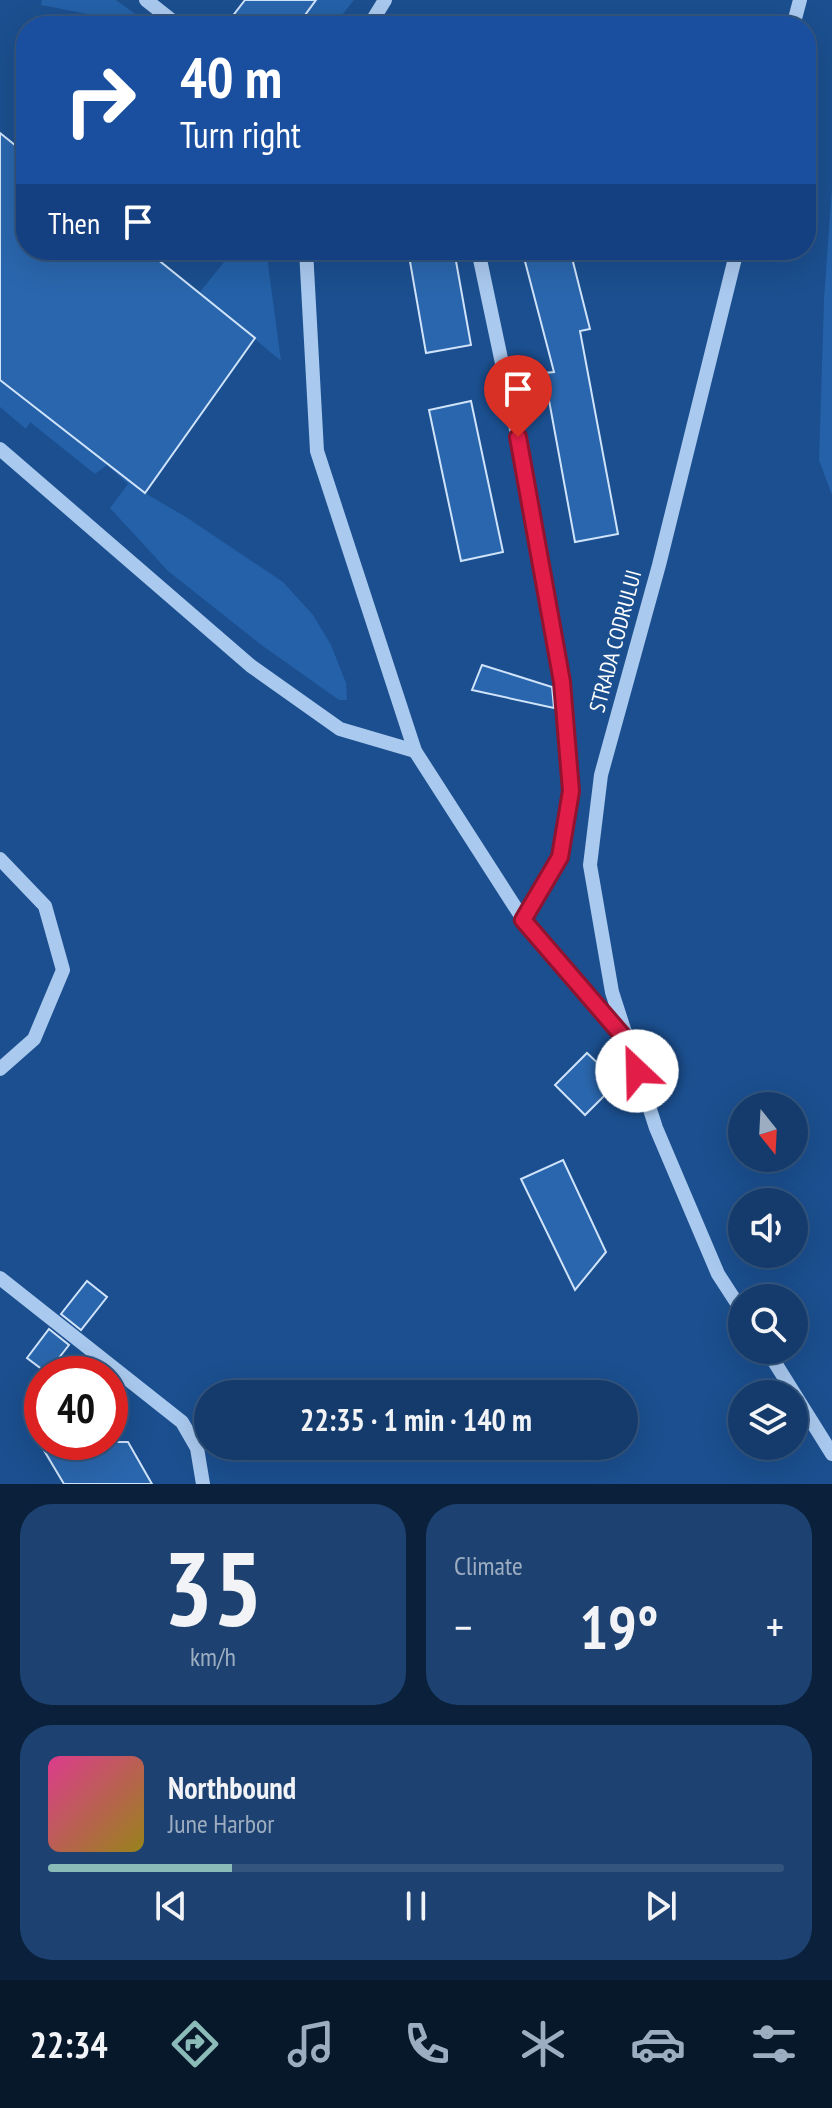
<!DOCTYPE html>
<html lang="en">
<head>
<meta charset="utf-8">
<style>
	body { margin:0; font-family:"PT Sans Narrow",sans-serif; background:#1d4271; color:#f1f3f6; height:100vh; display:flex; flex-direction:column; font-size:30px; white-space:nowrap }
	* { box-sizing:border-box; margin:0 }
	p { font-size:26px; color:#9dadc1 }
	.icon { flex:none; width:44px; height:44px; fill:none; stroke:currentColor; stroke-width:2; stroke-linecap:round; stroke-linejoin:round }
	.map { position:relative; height:1484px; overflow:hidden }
	.side { display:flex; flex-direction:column; gap:20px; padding:20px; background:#0b203b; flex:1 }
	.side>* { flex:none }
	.banner { position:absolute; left:16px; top:16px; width:800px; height:244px; border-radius:32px; box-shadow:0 8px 32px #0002,0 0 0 2px #33557e; background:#1a4fa0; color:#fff; overflow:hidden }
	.needle { width:52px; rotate:162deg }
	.tools { position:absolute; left:728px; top:1092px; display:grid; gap:16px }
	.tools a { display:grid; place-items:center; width:80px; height:80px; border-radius:50%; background:#143b6b; box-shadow:0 8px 32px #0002,0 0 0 2px #33557e; font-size:40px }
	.speed { position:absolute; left:24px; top:1356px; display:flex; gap:16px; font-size:40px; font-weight:700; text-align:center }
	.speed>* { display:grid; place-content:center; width:104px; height:104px; border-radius:50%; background:#143b6b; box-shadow:0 8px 32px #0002,0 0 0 2px #33557e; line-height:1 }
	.speed .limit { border:12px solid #d22; background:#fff; color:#111 }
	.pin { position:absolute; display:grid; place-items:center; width:68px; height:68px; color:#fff; margin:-82px -34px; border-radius:50% 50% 50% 0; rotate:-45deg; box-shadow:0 0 8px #0007 }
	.pin .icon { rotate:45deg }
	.me { position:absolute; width:88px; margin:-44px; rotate:336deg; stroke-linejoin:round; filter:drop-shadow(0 0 6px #0008) }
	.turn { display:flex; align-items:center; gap:28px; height:168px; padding:0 32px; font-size:36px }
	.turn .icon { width:104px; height:104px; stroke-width:2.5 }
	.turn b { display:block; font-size:56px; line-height:68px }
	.then { display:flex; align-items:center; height:76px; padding:0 32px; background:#0003; gap:16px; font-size:30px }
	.big { font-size:60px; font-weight:700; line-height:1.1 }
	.side .card { flex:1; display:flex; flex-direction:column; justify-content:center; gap:12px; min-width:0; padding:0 28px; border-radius:32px; background:#1d4271 }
	.side .dial { align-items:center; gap:0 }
	.dial b { font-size:104px; line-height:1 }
	.song { display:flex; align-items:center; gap:24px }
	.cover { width:96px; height:96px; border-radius:12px; background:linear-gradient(135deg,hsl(330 70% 55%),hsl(50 70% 35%)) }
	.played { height:8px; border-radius:4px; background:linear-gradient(90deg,#8bbbb9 25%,#33557e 25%) }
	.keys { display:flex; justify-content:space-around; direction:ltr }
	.heat { display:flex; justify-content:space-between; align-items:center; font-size:44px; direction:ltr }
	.side .tiles { flex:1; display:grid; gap:20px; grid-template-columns:1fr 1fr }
	.card:last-child { grid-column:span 2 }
	.trip { position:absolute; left:194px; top:1380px; width:444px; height:80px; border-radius:40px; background:#143b6b; box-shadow:0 8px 32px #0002,0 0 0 2px #33557e; font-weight:700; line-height:80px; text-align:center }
	.tabs { display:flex; height:128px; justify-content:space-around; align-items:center; background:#08182b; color:#9dadc1 }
	.tabs .icon { width:56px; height:56px }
	.tabs .active { color:#8bbbb9 }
	.tabs b { font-size:36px; color:#f1f3f6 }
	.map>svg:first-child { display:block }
	.green { fill:#2461a8 }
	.building { fill:#2a66ad; stroke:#cfe3fa; stroke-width:2 }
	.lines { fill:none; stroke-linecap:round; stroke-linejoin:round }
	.minor { stroke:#a9c9ee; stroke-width:14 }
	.route-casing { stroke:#92132f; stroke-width:20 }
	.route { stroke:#e11d48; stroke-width:14 }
	.labels { text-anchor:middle; stroke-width:8; stroke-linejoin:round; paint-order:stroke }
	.street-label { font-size:22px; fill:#fff; stroke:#1b4f8f }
</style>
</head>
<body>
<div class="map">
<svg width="832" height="1484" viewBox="0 0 832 1484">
	<rect width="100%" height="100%" fill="#1b4f8f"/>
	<g class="green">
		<path d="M42 0H116L152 26H102L103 17 41 5Z"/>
		<path d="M315 0H354L333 26H297Z"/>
		<path d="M832 187V495L819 460 824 300Z"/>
		<path d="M234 250H266L281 361 199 293Z"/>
		<path d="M0 380 145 493 186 517 283 582 313 615 331 645 346 683 347 700H339L260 644 168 571 110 508 128 484 107 465 95 474 30 422 26 429 0 407Z"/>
	</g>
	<g class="building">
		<path d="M245 0H316L297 26H225Z"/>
		<path d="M0 133 26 154V250H146L255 338 145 493 0 380Z"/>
		<path d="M408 250H454L471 345 426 353Z"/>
		<path d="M522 250H570L590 329 580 331 618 534 575 542 544 373 554 372Z"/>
		<path d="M471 401 503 552 461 561 429 410Z"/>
		<path d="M482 665 552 687 554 708 472 690Z"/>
		<path d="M587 1053 618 1082 585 1115 555 1085Z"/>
		<path d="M563 1160 606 1252 575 1290 521 1179Z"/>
		<path d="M87 1281 107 1297 81 1330 61 1314Z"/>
		<path d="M49 1329 69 1345 47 1373 27 1358Z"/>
		<path d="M39 1442H128L152 1484H64Z"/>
	</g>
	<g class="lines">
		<g class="minor">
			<path d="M146 0 179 26"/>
			<path d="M369 26 385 0"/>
			<path d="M793 26 800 0"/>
			<path d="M306 250 317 451 415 751 528 927 623 1036"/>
			<path d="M478 250 531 500 562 682 571 791 560 857 523 920"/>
			<path d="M737 250 659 565 601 775 590 865 612 992 656 1128 718 1274 742 1311"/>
			<path d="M0 449 251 666 340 729 415 751"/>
			<path d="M0 859 45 906 63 970 34 1039 0 1069"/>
			<path d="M0 1278 182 1422 197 1448 203 1484"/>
			<path d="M767 1350 832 1454"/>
		</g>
	</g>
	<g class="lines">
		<defs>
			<path id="route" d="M518 437 562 682 571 791 560 857 523 920 628 1042 637 1071"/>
		</defs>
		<use href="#route" class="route-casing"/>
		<use href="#route" class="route"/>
	</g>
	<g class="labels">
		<g class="street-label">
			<text transform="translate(615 641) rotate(-75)" y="8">STRADA CODRULUI</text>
		</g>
	</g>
</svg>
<div class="tools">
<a><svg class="needle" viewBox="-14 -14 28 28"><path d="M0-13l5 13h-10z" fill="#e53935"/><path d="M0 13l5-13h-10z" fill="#9dadc1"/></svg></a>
<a><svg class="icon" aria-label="sound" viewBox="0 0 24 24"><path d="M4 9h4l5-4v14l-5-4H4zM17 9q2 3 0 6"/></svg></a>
<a><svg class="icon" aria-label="search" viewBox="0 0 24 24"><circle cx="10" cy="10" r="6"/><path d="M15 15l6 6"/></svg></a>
<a><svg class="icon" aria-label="layers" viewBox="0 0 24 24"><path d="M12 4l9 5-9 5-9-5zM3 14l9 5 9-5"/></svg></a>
</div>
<div class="speed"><div class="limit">40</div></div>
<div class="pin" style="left:518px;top:437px;background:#d93025"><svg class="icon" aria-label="arrive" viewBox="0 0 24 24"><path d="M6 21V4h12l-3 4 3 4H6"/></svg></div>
<svg class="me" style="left:637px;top:1071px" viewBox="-20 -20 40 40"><circle r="19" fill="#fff"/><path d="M0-13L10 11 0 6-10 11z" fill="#e11d48"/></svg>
<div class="trip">22:35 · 1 min · 140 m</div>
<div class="banner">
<div class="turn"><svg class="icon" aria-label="right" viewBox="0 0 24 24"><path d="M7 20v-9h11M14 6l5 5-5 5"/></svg><div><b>40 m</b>Turn right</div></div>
<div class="then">Then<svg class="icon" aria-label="arrive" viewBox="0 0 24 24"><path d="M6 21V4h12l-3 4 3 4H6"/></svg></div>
</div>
</div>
<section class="side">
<div class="tiles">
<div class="card dial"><b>35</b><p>km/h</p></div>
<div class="card"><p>Climate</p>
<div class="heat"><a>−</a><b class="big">19°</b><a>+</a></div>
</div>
<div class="card">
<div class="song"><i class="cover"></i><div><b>Northbound</b><p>June Harbor</p></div></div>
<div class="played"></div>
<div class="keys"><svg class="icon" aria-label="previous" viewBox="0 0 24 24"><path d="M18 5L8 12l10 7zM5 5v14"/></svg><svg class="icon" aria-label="pause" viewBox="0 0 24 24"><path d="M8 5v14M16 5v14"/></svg><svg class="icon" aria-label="next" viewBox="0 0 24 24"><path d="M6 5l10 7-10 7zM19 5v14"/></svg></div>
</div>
</div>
</section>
<nav class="tabs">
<b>22:34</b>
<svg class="icon active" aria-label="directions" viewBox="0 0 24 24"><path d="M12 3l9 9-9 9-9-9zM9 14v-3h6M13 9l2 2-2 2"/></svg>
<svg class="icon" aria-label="music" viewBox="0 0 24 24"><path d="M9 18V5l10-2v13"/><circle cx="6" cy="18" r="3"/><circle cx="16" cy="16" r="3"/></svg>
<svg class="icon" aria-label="phone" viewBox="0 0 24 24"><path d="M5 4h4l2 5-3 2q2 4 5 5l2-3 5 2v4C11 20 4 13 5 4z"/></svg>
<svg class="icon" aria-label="climate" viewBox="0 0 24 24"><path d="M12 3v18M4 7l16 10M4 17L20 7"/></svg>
<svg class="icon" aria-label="car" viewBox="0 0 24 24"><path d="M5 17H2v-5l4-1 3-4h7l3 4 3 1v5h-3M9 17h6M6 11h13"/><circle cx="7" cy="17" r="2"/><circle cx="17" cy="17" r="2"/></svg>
<svg class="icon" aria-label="filters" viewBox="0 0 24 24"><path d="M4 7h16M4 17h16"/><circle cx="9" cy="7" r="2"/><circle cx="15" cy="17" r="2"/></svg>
</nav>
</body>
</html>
